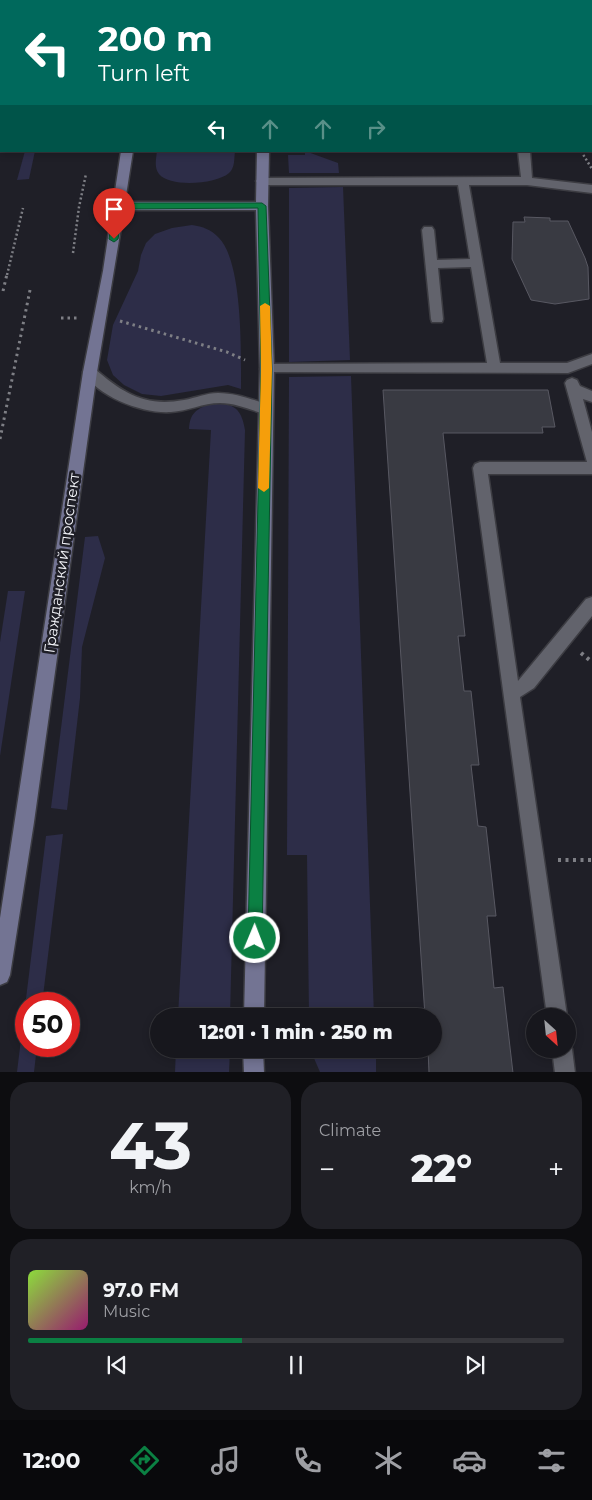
<!DOCTYPE html>
<html lang="en">
<head>
<meta charset="utf-8">
<style>
	body { margin:0; font-family:Montserrat,sans-serif; background:#202026; color:#f1f3f6; height:100vh; display:flex; flex-direction:column; font-size:19px; white-space:nowrap }
	* { box-sizing:border-box; margin:0 }
	p { font-size:16px; color:#9e9fa4 }
	.icon { flex:none; width:28px; height:28px; fill:none; stroke:currentColor; stroke-width:2; stroke-linecap:round; stroke-linejoin:round }
	.map { position:relative; height:1072px; overflow:hidden }
	.panel { display:flex; flex-direction:column; gap:10px; padding:10px; background:#0d0d10; flex:1 }
	.panel>* { flex:none }
	.guide { position:absolute; left:0px; top:0px; width:592px; height:152px; box-shadow:0 2px 8px #0003,0 0 0 1px #36363b; background:#00695c; color:#fff; overflow:hidden }
	.needle { width:32px; rotate:153deg }
	.buttons { position:absolute; left:526px; top:1008px; display:grid; gap:10px }
	.buttons a { display:grid; place-items:center; width:50px; height:50px; border-radius:50%; background:#17171d; box-shadow:0 2px 8px #0003,0 0 0 1px #36363b; font-size:25px }
	.speed { position:absolute; left:15px; top:992px; display:flex; gap:10px; font-size:25px; font-weight:700; text-align:center }
	.speed>* { display:grid; place-content:center; width:65px; height:65px; border-radius:50%; background:#17171d; box-shadow:0 2px 8px #0003,0 0 0 1px #36363b; line-height:1 }
	.speed .limit { border:8px solid #d22; background:#fff; color:#111 }
	.pin { position:absolute; display:grid; place-items:center; width:42px; height:42px; color:#fff; margin:-51px -21px; border-radius:50% 50% 50% 0; rotate:-45deg; box-shadow:0 0 5px #0007 }
	.pin .icon { rotate:45deg }
	.me { position:absolute; width:55px; margin:-28px; rotate:1deg; stroke-linejoin:round; filter:drop-shadow(0 0 4px #0008) }
	.turn { display:flex; align-items:center; gap:18px; height:105px; padding:0 15px; font-size:22px }
	.turn .icon { width:65px; height:65px; stroke-width:2.5 }
	.turn b { display:block; font-size:35px; line-height:42px }
	.lanes { display:flex; align-items:center; height:48px; padding:0 15px; background:#0003; justify-content:center; gap:25px; direction:ltr }
	.lanes .off { opacity:.35 }
	.big { font-size:38px; font-weight:800; line-height:1.1 }
	.panel .card { flex:1; display:flex; flex-direction:column; justify-content:center; gap:8px; min-width:0; padding:0 18px; border-radius:20px; background:#202026 }
	.panel .dial { align-items:center; gap:0 }
	.dial b { font-size:65px; line-height:1 }
	.song { display:flex; align-items:center; gap:15px }
	.cover { width:60px; height:60px; border-radius:8px; background:linear-gradient(135deg,hsl(90 70% 55%),hsl(320 70% 35%)) }
	.played { height:5px; border-radius:2px; background:linear-gradient(90deg,#0b8043 40%,#36363b 40%) }
	.keys { display:flex; justify-content:space-around; direction:ltr }
	.heat { display:flex; justify-content:space-between; align-items:center; font-size:28px; direction:ltr }
	.panel .tiles { flex:1; display:grid; gap:10px; grid-template-columns:1fr 1fr }
	.card:last-child { grid-column:span 2 }
	.trip { position:absolute; left:150px; top:1008px; width:292px; height:50px; border-radius:25px; background:#17171d; box-shadow:0 2px 8px #0003,0 0 0 1px #36363b; font-weight:800; line-height:50px; text-align:center }
	.menu { display:flex; height:80px; justify-content:space-around; align-items:center; background:#09090c; color:#9e9fa4 }
	.menu .icon { width:35px; height:35px }
	.menu .on { color:#0b8043 }
	.menu b { font-size:22px; color:#f1f3f6 }
	.map>svg:first-child { display:block }
	.green { fill:#2d2d48 }
	.building { fill:#393a42; stroke:#585862 }
	.lines { fill:none; stroke-linecap:round; stroke-linejoin:round }
	.service-casing { stroke:#3c3c42; stroke-width:3 }
	.minor-casing { stroke:#3c3c42; stroke-width:3 }
	.secondary-casing { stroke:#3c3c42; stroke-width:3 }
	.path-far2 { stroke:#7e7f85; stroke-width:2.5; stroke-dasharray:2 2.5; stroke-linecap:butt }
	.path-far1 { stroke:#7e7f85; stroke-width:3; stroke-dasharray:2.5 4; stroke-linecap:butt }
	.path { stroke:#7e7f85; stroke-width:4; stroke-dasharray:3 4.5; stroke-linecap:butt }
	.service { fill:#62636c; fill-rule:evenodd }
	.minor { fill:#62636c; fill-rule:evenodd }
	.secondary { fill:#737493; fill-rule:evenodd }
	.route { fill:#0b8043; stroke:#07532c }
	.slow { fill:#f59e0b }
	.labels { text-anchor:middle; stroke-width:5; stroke-linejoin:round; paint-order:stroke }
	.street-label { font-size:15px; fill:#f2f3f8; stroke:#1f1f27 }
</style>
</head>
<body>
<div class="map">
<svg width="592" height="1073" viewBox="0 0 592 1073">
	<rect width="100%" height="100%" fill="#1f1f27"/>
	<g class="green">
		<path d="M25 151H35L29 179 17 180Z"/>
		<path d="M157 151H235C234 159 235 168 229 173 217 184 170 188 159 174 154 168 156 159 157 151Z"/>
		<path d="M305 151 338 163 339 173H289L288 155H305Z"/>
		<path d="M343 187 350 360 289 362V188Z"/>
		<path d="M192 225C203 227 211 229 219 238 243 263 241 353 241 389L228 385 161 396 142 394 124 385 113 375 107 360 113 325 138 271 141 255 146 243 155 234 172 228Z"/>
		<path d="M351 376 374 1016H309L307 855H287L289 377Z"/>
		<path d="M209 404C232 403 241 406 245 430L230 1016H178L211 430 189 429C190 414 195 410 209 404Z"/>
		<path d="M98 536 105 558 82 647 80 698 67 810 51 808 85 537Z"/>
		<path d="M8 591H25L0 756V642Z"/>
		<path d="M63 834 42 1004H26V1046H37L34 1072H17L46 836Z"/>
		<path d="M176 1049H230L229 1072H175Z"/>
		<path d="M310 1049H376V1072H320Z"/>
	</g>
	<g class="building">
		<path d="M524 217 550 218V221H568L585 258 588 267 589 299 555 304 531 300 512 259 513 222H525Z"/>
		<path d="M383 390H548L555 427H542L543 433H443L465 636H458L464 691H471L479 765H471L478 826 486 827 496 916H487L494 988 503 987 513 1073H429L428 1049H434V1016H425Z"/>
	</g>
	<g class="lines">
		<defs>
			<g id="service">
				<path d="M200 0H211L212 1H201Z"/>
				<path d="M425 0H434L435 1H424Z"/>
				<rect x="591" y="104" width="1" height="6"/>
				<path d="M518 151H530L532 178 592 185V193L527 185H469L500 363H567L592 354V364L568 373 262 372 260 369 262 366 267 364 487 363 471 267 438 268 443 319 442 322H432L431 319 422 230 424 227H432L434 230 437 260 470 259 458 185H262L258 184 256 181 258 178 521 177Z"/>
				<path d="M90 367 95 369C124 394 145 407 184 400 196 398 206 393 218 393 236 393 253 400 270 405L272 409 270 413 265 414C250 410 236 403 220 403 203 403 188 411 171 412 143 414 98 397 83 372L85 369Z"/>
				<path d="M572 378 577 380 580 386 592 391V402L583 399 592 432V474H488L518 681 586 599 592 597V616L534 688 520 697 567 1016H547L473 468 475 464 480 462H587L565 383 567 380Z"/>
				<path d="M568 1041 572 1049 575 1073H555L552 1049H568Z"/>
			</g>
			<rect id="minor" x="0" y="100" width="1" height="6"/>
			<g id="secondary">
				<rect x="134" y="0" width="10" height="1"/>
				<rect x="268" y="0" width="10" height="1"/>
				<path d="M121 151H133L125 202H256L257 151H269L268 206 274 369 264 1016H244L260 369 256 210H124L97 372 34 822 10 975 7 982 0 985V918L83 372 103 271Z"/>
				<path d="M243 1049H263L264 1073H244Z"/>
			</g>
		</defs>
		<use href="#service" class="service-casing"/>
		<use href="#minor" class="minor-casing"/>
		<use href="#secondary" class="secondary-casing"/>
		<g class="path-far2">
			<path d="M581 151 592 169"/>
			<path d="M73 253 79 207 86 174"/>
			<path d="M7 275 23 208"/>
		</g>
		<g class="path-far1">
			<path d="M3 291 7 274"/>
			<path d="M61 318H79"/>
			<path d="M120 321 227 352 245 360"/>
			<path d="M0 439 30 290"/>
		</g>
		<g class="path">
			<path d="M581 653 592 662"/>
			<path d="M558 860H592"/>
		</g>
		<use href="#service" class="service"/>
		<use href="#minor" class="minor"/>
		<use href="#secondary" class="secondary"/>
	</g>
	<path class="route" d="M118 203H262L266 206 272 369 262 938 260 943 255 945 250 943 248 938 261 369 258 208 123 209 118 239 114 242 109 239 114 206Z"/>
	<path class="slow" d="M265 303 270 306 272 369 269 488 264 492 258 488 261 369 260 306Z"/>
	<g class="labels">
		<g class="street-label">
			<text transform="translate(62 563) rotate(-82)" y="5">Гражданский проспект</text>
		</g>
	</g>
</svg>
<div class="buttons">
<a><svg class="needle" viewBox="-14 -14 28 28"><path d="M0-13l5 13h-10z" fill="#e53935"/><path d="M0 13l5-13h-10z" fill="#9e9fa4"/></svg></a>
</div>
<div class="speed"><div class="limit">50</div></div>
<div class="pin" style="left:114px;top:239px;background:#d93025"><svg class="icon" aria-label="arrive" viewBox="0 0 24 24"><path d="M6 21V4h12l-3 4 3 4H6"/></svg></div>
<svg class="me" style="left:255px;top:938px" viewBox="-20 -20 40 40"><circle r="17" fill="#0b8043" stroke="#fff" stroke-width="3"/><path d="M0-11L8 9 0 5-8 9z" fill="#fff"/></svg>
<div class="trip">12:01 · 1 min · 250 m</div>
<div class="guide">
<div class="turn"><svg class="icon" aria-label="left" viewBox="0 0 24 24"><path d="M17 20v-9H6M10 6l-5 5 5 5"/></svg><div><b>200 m</b>Turn left</div></div>
<div class="lanes"><svg class="icon" aria-label="left" viewBox="0 0 24 24"><path d="M17 20v-9H6M10 6l-5 5 5 5"/></svg><svg class="icon off" aria-label="ahead" viewBox="0 0 24 24"><path d="M12 20V5M6 11l6-6 6 6"/></svg><svg class="icon off" aria-label="ahead" viewBox="0 0 24 24"><path d="M12 20V5M6 11l6-6 6 6"/></svg><svg class="icon off" aria-label="right" viewBox="0 0 24 24"><path d="M7 20v-9h11M14 6l5 5-5 5"/></svg></div>
</div>
</div>
<section class="panel">
<div class="tiles">
<div class="card dial"><b>43</b><p>km/h</p></div>
<div class="card"><p>Climate</p>
<div class="heat"><a>−</a><b class="big">22°</b><a>+</a></div>
</div>
<div class="card">
<div class="song"><i class="cover"></i><div><b>97.0 FM</b><p>Music</p></div></div>
<div class="played"></div>
<div class="keys"><svg class="icon" aria-label="previous" viewBox="0 0 24 24"><path d="M18 5L8 12l10 7zM5 5v14"/></svg><svg class="icon" aria-label="pause" viewBox="0 0 24 24"><path d="M8 5v14M16 5v14"/></svg><svg class="icon" aria-label="next" viewBox="0 0 24 24"><path d="M6 5l10 7-10 7zM19 5v14"/></svg></div>
</div>
</div>
</section>
<nav class="menu">
<b>12:00</b>
<svg class="icon on" aria-label="directions" viewBox="0 0 24 24"><path d="M12 3l9 9-9 9-9-9zM9 14v-3h6M13 9l2 2-2 2"/></svg>
<svg class="icon" aria-label="music" viewBox="0 0 24 24"><path d="M9 18V5l10-2v13"/><circle cx="6" cy="18" r="3"/><circle cx="16" cy="16" r="3"/></svg>
<svg class="icon" aria-label="phone" viewBox="0 0 24 24"><path d="M5 4h4l2 5-3 2q2 4 5 5l2-3 5 2v4C11 20 4 13 5 4z"/></svg>
<svg class="icon" aria-label="climate" viewBox="0 0 24 24"><path d="M12 3v18M4 7l16 10M4 17L20 7"/></svg>
<svg class="icon" aria-label="car" viewBox="0 0 24 24"><path d="M5 17H2v-5l4-1 3-4h7l3 4 3 1v5h-3M9 17h6M6 11h13"/><circle cx="7" cy="17" r="2"/><circle cx="17" cy="17" r="2"/></svg>
<svg class="icon" aria-label="filters" viewBox="0 0 24 24"><path d="M4 7h16M4 17h16"/><circle cx="9" cy="7" r="2"/><circle cx="15" cy="17" r="2"/></svg>
</nav>
</body>
</html>
